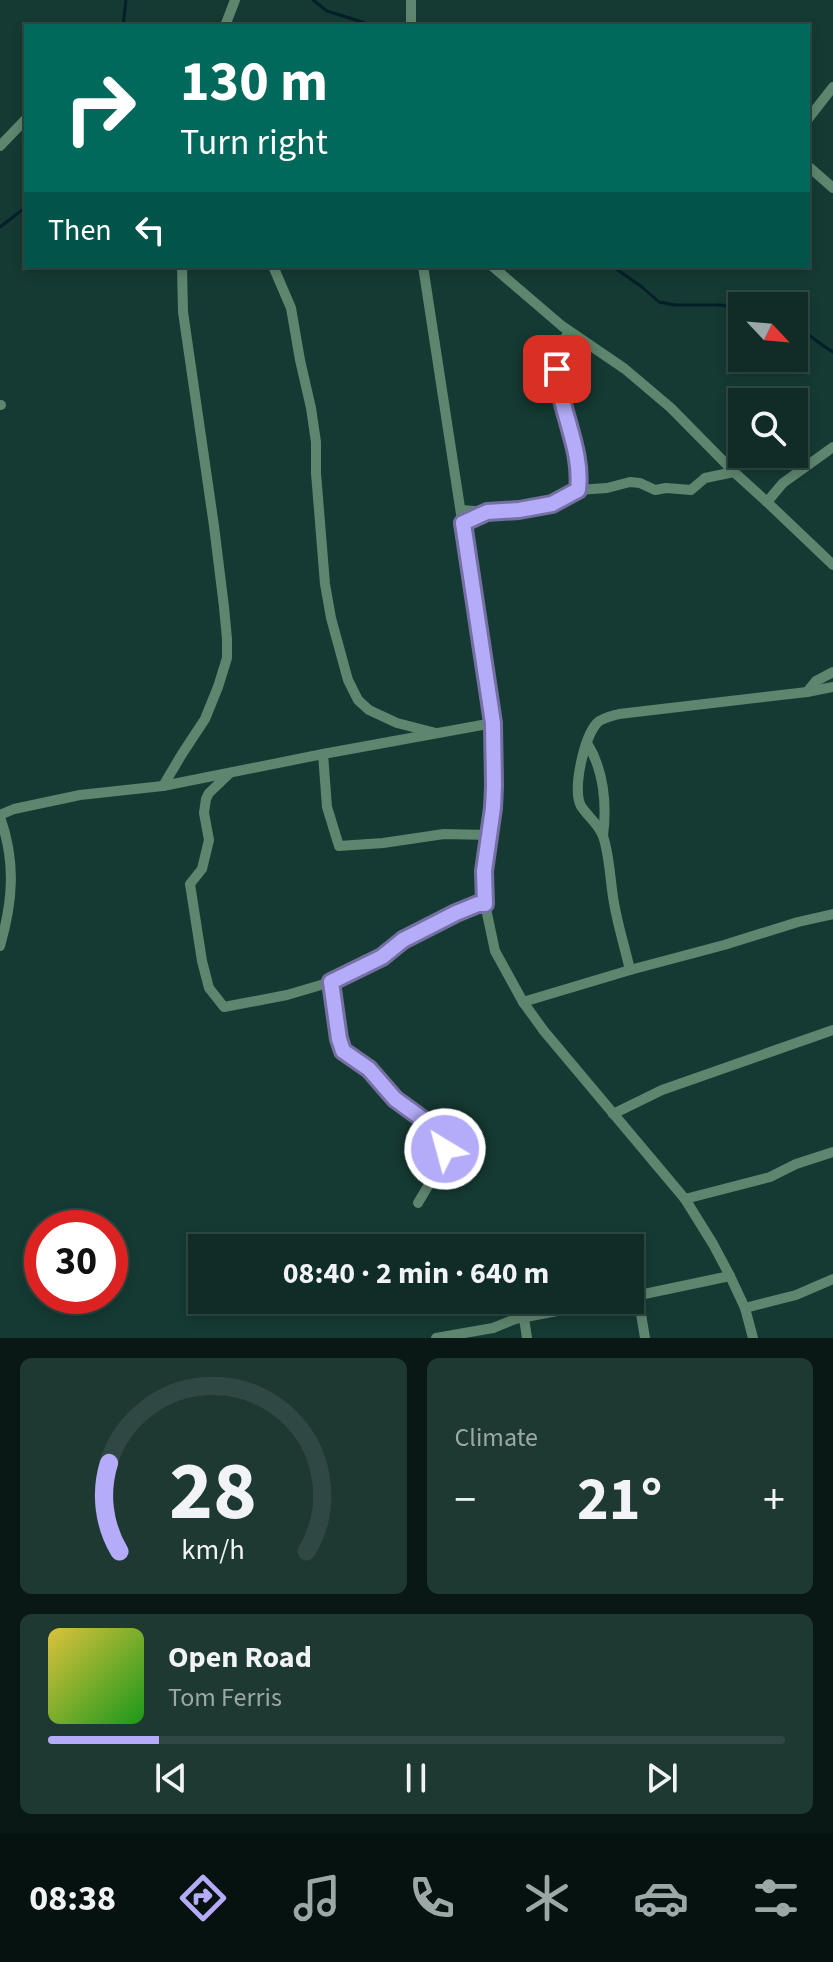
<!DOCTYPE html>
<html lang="en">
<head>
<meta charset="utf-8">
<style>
	body { margin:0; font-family:"Source Sans 3",sans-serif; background:#1e3832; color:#f1f3f6; height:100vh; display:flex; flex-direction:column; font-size:30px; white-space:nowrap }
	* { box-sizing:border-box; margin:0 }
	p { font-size:26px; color:#9ca7a7 }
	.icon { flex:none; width:44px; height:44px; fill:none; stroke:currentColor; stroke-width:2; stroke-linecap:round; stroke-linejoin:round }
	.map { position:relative; height:1338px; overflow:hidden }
	.sheet { display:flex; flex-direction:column; gap:20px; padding:20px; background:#091815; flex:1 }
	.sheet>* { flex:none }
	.top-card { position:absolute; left:24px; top:24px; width:786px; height:244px; border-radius:0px; box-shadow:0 4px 12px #0003,0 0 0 2px #304843; background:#00695c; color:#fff; overflow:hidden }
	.needle { width:52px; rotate:116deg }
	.controls { position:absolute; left:728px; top:292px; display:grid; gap:16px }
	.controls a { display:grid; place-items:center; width:80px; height:80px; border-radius:0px; background:#102c26; box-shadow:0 4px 12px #0003,0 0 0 2px #304843; font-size:40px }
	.speed { position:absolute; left:24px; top:1210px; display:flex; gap:16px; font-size:40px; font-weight:700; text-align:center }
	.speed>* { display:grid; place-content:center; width:104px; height:104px; border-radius:50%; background:#102c26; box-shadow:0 4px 12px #0003,0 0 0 2px #304843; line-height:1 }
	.speed .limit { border:12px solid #d22; background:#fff; color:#111 }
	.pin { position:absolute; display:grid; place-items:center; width:68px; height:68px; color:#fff; margin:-34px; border-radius:16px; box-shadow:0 4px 12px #0006 }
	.me { position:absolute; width:88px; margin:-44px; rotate:323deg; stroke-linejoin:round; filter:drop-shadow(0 0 6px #0008) }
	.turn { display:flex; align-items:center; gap:28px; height:168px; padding:0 24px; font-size:36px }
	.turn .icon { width:104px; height:104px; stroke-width:2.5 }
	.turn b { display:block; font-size:56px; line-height:68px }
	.then { display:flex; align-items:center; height:76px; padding:0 24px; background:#0003; gap:16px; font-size:30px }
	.big { font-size:60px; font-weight:700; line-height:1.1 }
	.sheet .widget { flex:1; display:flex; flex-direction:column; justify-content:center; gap:12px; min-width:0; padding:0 28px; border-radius:12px; background:#1e3832 }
	.sheet .dial { align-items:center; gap:0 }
	.dial svg { height:208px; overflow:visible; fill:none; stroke:#304843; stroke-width:7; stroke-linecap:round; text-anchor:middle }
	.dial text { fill:#f1f3f6; stroke:none }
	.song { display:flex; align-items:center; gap:24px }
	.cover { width:96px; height:96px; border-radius:12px; background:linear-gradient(135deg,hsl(50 70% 55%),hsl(120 70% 35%)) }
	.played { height:8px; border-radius:4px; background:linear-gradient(90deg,#b4acf9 15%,#304843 15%) }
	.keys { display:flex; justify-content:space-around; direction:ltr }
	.heat { display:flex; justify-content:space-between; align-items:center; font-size:44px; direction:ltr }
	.sheet .tiles { flex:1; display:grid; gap:20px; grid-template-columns:1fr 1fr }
	.widget:last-child { grid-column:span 2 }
	.trip { position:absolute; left:188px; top:1234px; width:456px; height:80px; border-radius:0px; background:#102c26; box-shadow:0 4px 12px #0003,0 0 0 2px #304843; font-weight:700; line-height:80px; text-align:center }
	.tabs { display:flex; height:128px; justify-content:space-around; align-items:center; background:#06120f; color:#9ca7a7 }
	.tabs .icon { width:56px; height:56px }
	.tabs .active { color:#b4acf9 }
	.tabs b { font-size:36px; color:#f1f3f6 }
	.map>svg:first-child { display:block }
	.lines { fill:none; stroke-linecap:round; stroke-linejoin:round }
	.stream { stroke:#032029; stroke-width:3 }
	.street { stroke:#5e856e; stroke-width:10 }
	.route-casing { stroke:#7570a2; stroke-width:20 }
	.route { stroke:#b4acf9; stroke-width:14 }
</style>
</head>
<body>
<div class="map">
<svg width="833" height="1338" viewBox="0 0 833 1338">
	<rect width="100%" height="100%" fill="#153a33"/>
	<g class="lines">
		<g class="stream">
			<path d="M313 0 327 11 375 26"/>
			<path d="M123 26 126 0"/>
			<path d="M0 227 26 207"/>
			<path d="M612 266 642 287 659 302 675 305H720L742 308"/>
			<path d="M794 325C808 333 819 344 833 352"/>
		</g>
		<g class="street">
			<path d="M411 0V26"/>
			<path d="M225 26 235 0"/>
			<path d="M808 119 833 87"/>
			<path d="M0 146 26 119"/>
			<path d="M808 166 833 188"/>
			<path d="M273 266 291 308 300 360 311 408 316 442V473L325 584 331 618 348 680 358 700 369 710 397 723 436 733"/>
			<path d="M423 266 493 723 495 765 493 808 484 871 485 904 495 951 523 1002 544 1031 685 1199 713 1244 730 1276 745 1308 753 1338"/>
			<path d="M492 266 562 326 625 369 671 408 734 472 767 502 833 565"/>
			<path d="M569 331C537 385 584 433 578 490"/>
			<path d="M0 405H1"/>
			<path d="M767 502 783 483 833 447"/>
			<path d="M461 510 487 512 519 510 552 504 578 490 607 488 630 482 640 483 655 490 666 488 691 490 705 478 734 472"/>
			<path d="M807 692 816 681 833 672"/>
			<path d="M587 743C604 770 607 805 603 836"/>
			<path d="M323 754 327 807 339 846 383 843 444 834 490 835"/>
			<path d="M230 773 209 793 206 799 204 813 209 840 202 869 190 884 202 961 209 988 224 1007 287 995 331 982 382 957 403 940 456 913 478 904H485"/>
			<path d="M163 786 182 754 205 719 218 687 227 658V639L224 607 214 526 183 312 182 266"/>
			<path d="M0 815 14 809 80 795 163 786 323 754 493 723"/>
			<path d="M0 817C16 862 13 901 0 946"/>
			<path d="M630 970C625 948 618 926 614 903 610 881 610 857 603 836 598 823 588 817 581 806 572 790 584 737 597 723 602 718 612 716 619 714L807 692 833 687"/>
			<path d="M331 982 339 1039 343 1051 369 1069 395 1099 443 1134C450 1155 428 1185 418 1203"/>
			<path d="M523 1002 630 970 724 945 798 922 833 914"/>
			<path d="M613 1114 662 1090 833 1030"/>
			<path d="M685 1199 770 1177 796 1164 833 1152"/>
			<path d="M638 1296 645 1338"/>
			<path d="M630 1297 730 1276"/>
			<path d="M745 1308 796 1295 833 1279"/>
			<path d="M524 1318 527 1338"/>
			<path d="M436 1338 493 1328 515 1319 615 1300"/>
		</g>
	</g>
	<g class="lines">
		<defs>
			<path id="route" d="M445 1149 443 1134 395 1099 369 1069 343 1051 339 1039 331 982 382 957 403 940 456 913 478 904H485L484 871 493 808 494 786 493 723 463 523 487 512 519 510 552 504 578 490C583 449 559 410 557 369"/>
		</defs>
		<use href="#route" class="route-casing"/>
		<use href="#route" class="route"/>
	</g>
</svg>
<div class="controls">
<a><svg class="needle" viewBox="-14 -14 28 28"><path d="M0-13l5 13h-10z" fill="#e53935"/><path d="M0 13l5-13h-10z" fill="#9ca7a7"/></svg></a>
<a><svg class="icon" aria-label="search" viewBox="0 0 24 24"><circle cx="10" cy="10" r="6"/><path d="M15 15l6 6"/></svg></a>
</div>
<div class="speed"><div class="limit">30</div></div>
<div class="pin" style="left:557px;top:369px;background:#d93025"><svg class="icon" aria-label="arrive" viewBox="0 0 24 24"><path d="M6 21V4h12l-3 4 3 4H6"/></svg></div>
<svg class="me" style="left:445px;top:1149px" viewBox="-20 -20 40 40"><circle r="17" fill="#b4acf9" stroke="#fff" stroke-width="3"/><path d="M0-11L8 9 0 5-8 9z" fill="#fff"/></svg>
<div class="trip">08:40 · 2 min · 640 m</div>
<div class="top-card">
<div class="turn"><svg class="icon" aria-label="right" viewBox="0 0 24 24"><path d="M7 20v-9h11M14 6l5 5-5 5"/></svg><div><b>130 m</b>Turn right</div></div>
<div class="then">Then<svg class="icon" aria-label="left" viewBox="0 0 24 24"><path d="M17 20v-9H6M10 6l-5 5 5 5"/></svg></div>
</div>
</div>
<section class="sheet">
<div class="tiles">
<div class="widget dial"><svg viewBox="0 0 100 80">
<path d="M14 69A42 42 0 1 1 86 69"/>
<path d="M14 69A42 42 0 0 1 10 35" stroke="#b4acf9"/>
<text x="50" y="56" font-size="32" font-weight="700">28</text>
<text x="50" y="72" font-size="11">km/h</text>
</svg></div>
<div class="widget"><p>Climate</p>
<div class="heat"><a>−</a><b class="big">21°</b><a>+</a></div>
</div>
<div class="widget">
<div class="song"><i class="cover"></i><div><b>Open Road</b><p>Tom Ferris</p></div></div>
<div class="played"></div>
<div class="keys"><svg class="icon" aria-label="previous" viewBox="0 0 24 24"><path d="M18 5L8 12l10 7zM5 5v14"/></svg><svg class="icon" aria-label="pause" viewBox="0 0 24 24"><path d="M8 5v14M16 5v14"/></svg><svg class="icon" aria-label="next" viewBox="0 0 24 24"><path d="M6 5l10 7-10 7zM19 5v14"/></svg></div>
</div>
</div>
</section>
<nav class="tabs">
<b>08:38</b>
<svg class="icon active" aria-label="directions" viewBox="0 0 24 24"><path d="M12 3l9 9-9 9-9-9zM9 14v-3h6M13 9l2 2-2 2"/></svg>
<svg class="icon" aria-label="music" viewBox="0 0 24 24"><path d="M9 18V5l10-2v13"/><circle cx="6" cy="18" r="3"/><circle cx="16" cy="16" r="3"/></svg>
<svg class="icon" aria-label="phone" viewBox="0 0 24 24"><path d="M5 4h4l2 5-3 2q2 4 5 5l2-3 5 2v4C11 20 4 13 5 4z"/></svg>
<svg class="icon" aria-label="climate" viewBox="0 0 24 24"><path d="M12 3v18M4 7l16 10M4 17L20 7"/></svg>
<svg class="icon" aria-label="car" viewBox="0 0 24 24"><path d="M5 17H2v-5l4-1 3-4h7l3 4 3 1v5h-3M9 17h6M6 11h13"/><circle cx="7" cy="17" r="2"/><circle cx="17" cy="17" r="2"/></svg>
<svg class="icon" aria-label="filters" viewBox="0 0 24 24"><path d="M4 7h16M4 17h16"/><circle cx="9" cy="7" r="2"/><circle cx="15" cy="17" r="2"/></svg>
</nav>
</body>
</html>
